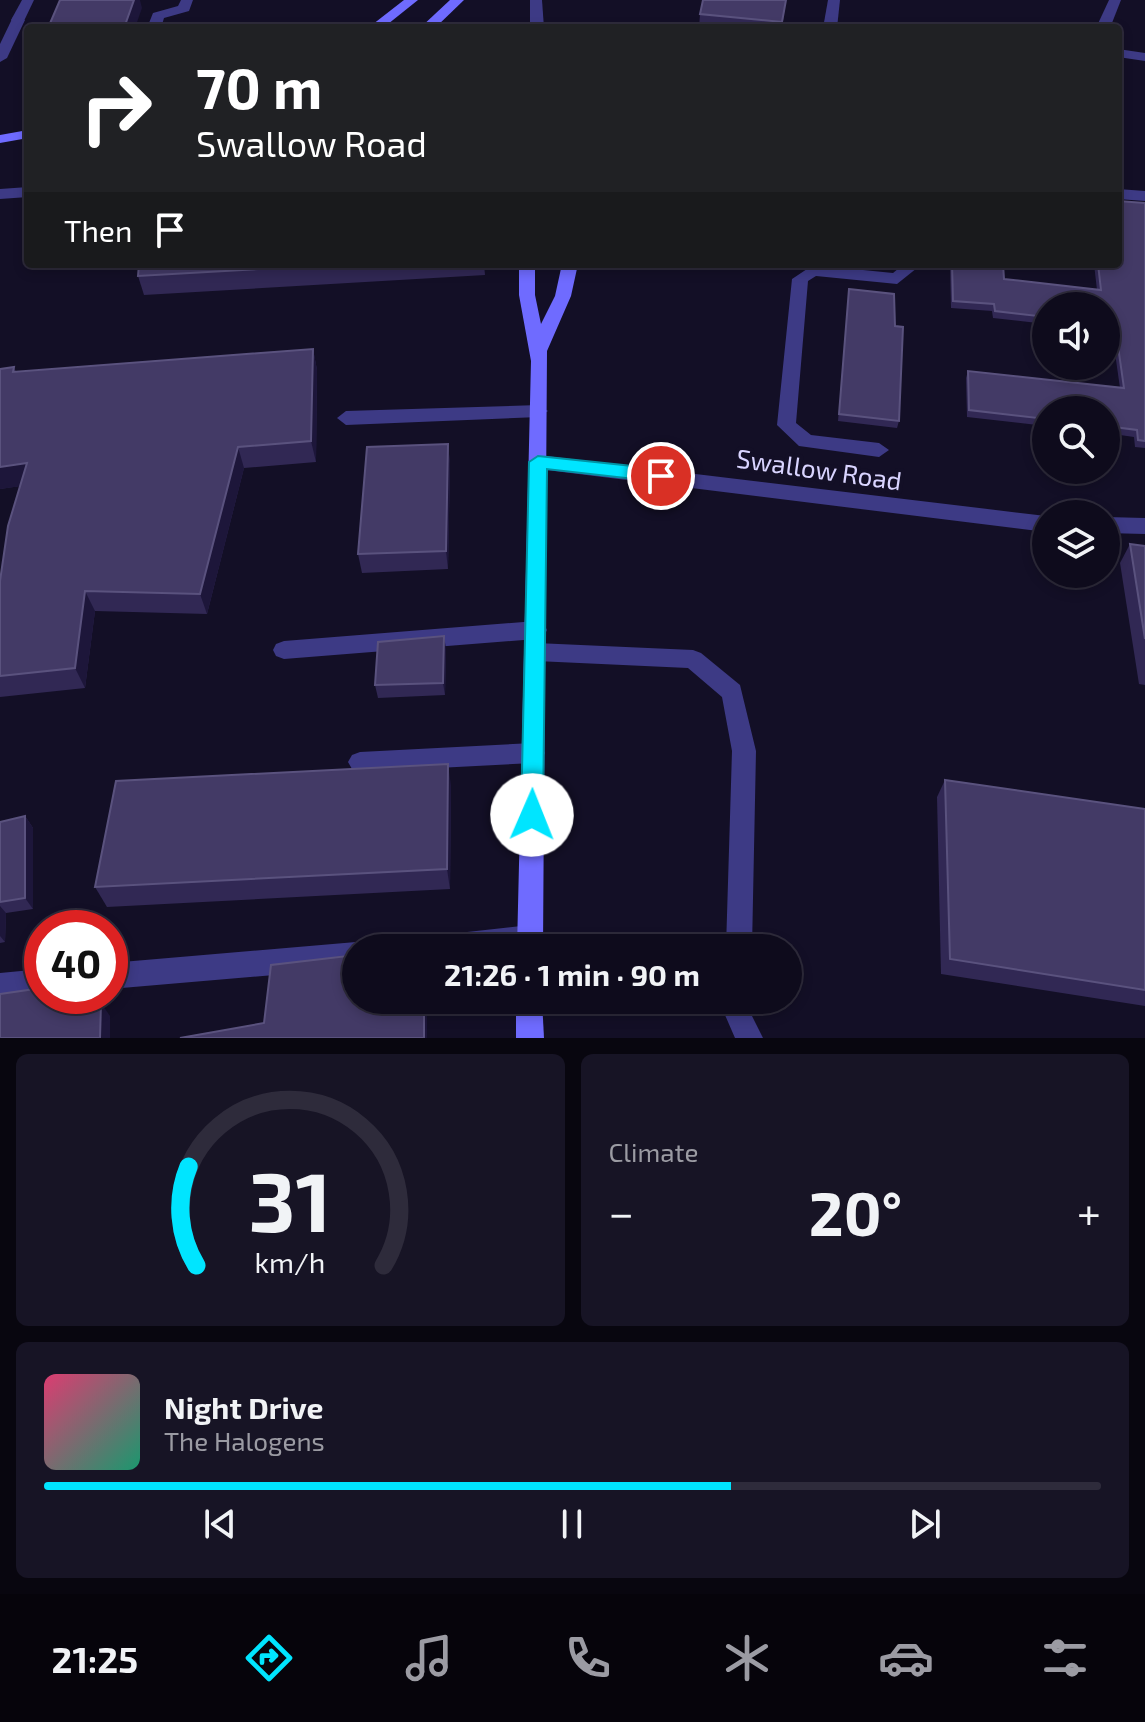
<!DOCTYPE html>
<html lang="en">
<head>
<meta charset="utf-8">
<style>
	body { margin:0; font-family:"Exo 2",sans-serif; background:#171425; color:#f1f3f6; height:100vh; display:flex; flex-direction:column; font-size:30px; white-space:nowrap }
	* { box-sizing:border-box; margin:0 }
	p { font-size:26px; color:#9b9ba3 }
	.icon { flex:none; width:44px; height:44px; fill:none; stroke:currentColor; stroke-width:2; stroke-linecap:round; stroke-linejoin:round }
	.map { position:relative; height:1038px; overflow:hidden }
	.drawer { display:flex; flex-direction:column; gap:16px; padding:16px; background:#08060f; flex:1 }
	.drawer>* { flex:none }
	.banner { position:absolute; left:24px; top:24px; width:1098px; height:244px; border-radius:8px; box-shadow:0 4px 12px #0003,0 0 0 2px #2e2b3b; background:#202124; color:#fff; overflow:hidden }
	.tools { position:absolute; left:1032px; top:292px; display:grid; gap:16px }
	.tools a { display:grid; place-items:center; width:88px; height:88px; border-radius:50%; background:#0e0b1c; box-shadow:0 4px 12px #0003,0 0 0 2px #2e2b3b; font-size:40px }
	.speed { position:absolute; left:24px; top:910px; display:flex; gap:16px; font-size:40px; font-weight:700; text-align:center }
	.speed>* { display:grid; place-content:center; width:104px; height:104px; border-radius:50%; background:#0e0b1c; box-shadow:0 4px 12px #0003,0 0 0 2px #2e2b3b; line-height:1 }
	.speed .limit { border:12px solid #d22; background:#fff; color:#111 }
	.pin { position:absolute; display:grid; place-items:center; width:68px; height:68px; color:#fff; margin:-34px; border:4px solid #fff; border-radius:50%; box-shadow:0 2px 8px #0007 }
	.me { position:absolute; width:88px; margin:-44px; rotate:1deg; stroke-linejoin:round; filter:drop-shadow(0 0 6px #0008) }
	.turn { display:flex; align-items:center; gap:28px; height:168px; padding:0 40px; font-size:36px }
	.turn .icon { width:104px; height:104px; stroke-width:2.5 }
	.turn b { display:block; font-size:56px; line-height:68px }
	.then { display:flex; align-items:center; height:76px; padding:0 40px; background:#0003; gap:16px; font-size:30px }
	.big { font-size:60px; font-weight:700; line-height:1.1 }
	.drawer .widget { flex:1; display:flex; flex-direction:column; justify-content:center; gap:12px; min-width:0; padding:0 28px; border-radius:12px; background:#171425 }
	.drawer .dial { align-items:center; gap:0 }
	.dial svg { height:208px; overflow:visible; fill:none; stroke:#2e2b3b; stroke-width:7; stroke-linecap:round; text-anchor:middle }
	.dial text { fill:#f1f3f6; stroke:none }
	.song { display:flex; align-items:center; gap:24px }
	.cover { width:96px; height:96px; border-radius:12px; background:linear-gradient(135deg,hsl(340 70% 55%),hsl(160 70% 35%)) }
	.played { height:8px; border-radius:4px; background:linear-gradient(90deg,#00e5ff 65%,#2e2b3b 65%) }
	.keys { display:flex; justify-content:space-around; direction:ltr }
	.heat { display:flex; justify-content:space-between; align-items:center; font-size:44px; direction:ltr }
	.drawer .tiles { flex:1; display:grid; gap:16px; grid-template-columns:1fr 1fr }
	.widget:last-child { grid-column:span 2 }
	.trip { position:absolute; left:342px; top:934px; width:460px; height:80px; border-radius:40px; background:#0e0b1c; box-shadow:0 4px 12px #0003,0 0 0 2px #2e2b3b; font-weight:700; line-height:80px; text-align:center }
	.tab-bar { display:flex; height:128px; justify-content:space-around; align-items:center; background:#06040b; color:#9b9ba3 }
	.tab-bar .icon { width:56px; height:56px }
	.tab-bar .current { color:#00e5ff }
	.tab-bar b { font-size:36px; color:#f1f3f6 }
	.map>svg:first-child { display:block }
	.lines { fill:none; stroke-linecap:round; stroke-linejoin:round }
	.lane { fill:#3d3a85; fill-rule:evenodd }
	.street { fill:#3d3a85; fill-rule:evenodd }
	.secondary { fill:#6f6bff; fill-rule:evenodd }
	.wall { fill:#312854 }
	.shaded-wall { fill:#1d163a }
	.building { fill:#433a66; stroke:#5a527e; stroke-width:2 }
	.route { fill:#00e5ff; stroke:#0095a6; stroke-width:2 }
	.labels { text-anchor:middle; stroke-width:8; stroke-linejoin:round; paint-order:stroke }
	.street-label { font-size:26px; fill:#d9d4ff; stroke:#130f26 }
</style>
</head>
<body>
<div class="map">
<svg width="1145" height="1038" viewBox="0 0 1145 1038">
	<rect width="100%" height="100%" fill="#130f26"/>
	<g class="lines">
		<g class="lane">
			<path d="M181 0H193L189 11 164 18 161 28H147L153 13 178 6Z"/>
			<path d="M530 0H542L544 28H530Z"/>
			<path d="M828 0H840L837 28H823Z"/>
			<path d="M13 17 25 20 7 58 0 62V44Z"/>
			<path d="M539 405 548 411 539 417 346 425 337 418 346 411Z"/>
			<path d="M536 621 544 624 547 630 544 636 536 639 284 659 276 656 273 650 276 644 284 641Z"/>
			<path d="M536 643 693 650 701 653 740 685 756 751 752 948H726L732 751 722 697 688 668 536 661 528 658 525 652 528 646Z"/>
			<path d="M533 743 541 746 545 753 541 760 533 763 360 772 352 769 348 762 352 755 360 752Z"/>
			<path d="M725 1000H751V1014L763 1038H735L725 1015Z"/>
		</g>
		<g class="street">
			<path d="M22 0H34L23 23H13L11 20Z"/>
			<path d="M1109 0H1121L1110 28H1096Z"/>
			<path d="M1118 49 1145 53V61L1118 57Z"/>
			<path d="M28 187V197L0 199V189Z"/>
			<path d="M1118 189 1145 191V201L1118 199Z"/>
			<path d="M904 264H922L897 284 816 276 808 281 796 423 811 435 879 443 889 450 879 457 799 446 777 425 792 279 813 265 893 273Z"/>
			<path d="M538 455 1046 516V532L538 469 528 462Z"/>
			<path d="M1106 517 1145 518V534L1106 533Z"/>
			<path d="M530 925 539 928 543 937 539 946 534 948H427L431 939 440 935Z"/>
			<path d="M356 942 366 948H356V968L110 989V963Z"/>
			<path d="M42 969V995L0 999V973Z"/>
		</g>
		<g class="secondary">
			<path d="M404 0H418L383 28H368Z"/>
			<path d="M450 0H464L435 28H420Z"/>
			<path d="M28 130V138L0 143V135Z"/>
			<path d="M519 264H535V295L541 324 555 296 562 264H578L571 296 547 351 543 948H517L531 361 519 295Z"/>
			<path d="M516 1000H542L544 1038H516Z"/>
		</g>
	</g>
	<g class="wall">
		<path d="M786 0 782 28H699L700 14Z"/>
		<path d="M1145 205V448L1135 447 1134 437 1106 433V410H1046V426L967 417 966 378 968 371 1120 388 1112 332 1106 331V306H1046V324L993 318 992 311 951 308 950 264H1003L1004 279 1097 290 1094 264H1118Z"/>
		<path d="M139 264H484L485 275 144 295 138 276Z"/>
		<path d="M849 289 899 421 897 428 838 421Z"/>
		<path d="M313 349 317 370 316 462 244 468 207 614 95 611 85 688 0 697V581L20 486 0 489 14 367 16 372Z"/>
		<path d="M448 444 450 464 448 569 362 573 358 554Z"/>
		<path d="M1130 544 1145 546V685L1139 684 1120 563Z"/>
		<path d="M446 649 445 695 378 698 375 685Z"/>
		<path d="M945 780 1145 809V1006L941 974 937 797Z"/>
		<path d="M451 785 450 889 107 907 95 887Z"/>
		<path d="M25 816 33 828V909L6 913 5 942 0 943V822Z"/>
	</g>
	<g class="shaded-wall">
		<path d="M134 0H140L142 8 135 28H124Z"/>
		<path d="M313 349 317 370 316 462 311 441Z"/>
		<path d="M448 444 450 464 448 569 446 551Z"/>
		<path d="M238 447 244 468 207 614 200 594Z"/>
		<path d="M27 463 36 484 0 489V467Z"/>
		<path d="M85 591 95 611 85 688 75 668Z"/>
		<path d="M444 636 446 649 445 695 443 683Z"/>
		<path d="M448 764 451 785 450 889 447 869Z"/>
		<path d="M25 816 33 828V909L25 898Z"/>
		<path d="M0 906 6 913 5 942 0 936Z"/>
		<path d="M81 996H91L90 1019 80 1006Z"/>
		<rect x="424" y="1000" width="3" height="38"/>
		<path d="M101 1003 110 1016V1038H100Z"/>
	</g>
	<g class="building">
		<path d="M60 0H134L124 28H48Z"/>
		<path d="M703 0H786L782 22 700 14Z"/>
		<path d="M1118 201 1145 203V441L1138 440 1137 430 1106 426V410H1046V419L969 410 968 371 1124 388 1115 325 1106 324V306H1046V317L995 311 994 304 953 301 952 264H1003L1004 279 1101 290 1098 264H1118Z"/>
		<path d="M139 264H346L138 276Z"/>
		<path d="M849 289 894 294 895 326 903 327 899 421 839 414Z"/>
		<path d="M313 349 311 441 238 447 200 594 85 591 75 668 0 676V581L8 526 27 463 0 467V369L14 367 13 372Z"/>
		<path d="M448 444 446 551 358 554 367 447Z"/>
		<path d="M1130 544 1145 546V639Z"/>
		<path d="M444 636 443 683 375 685 378 642Z"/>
		<path d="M448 764 447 869 95 887 116 781Z"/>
		<path d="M945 780 1145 809V990L950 959Z"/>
		<path d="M25 816V898L0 902V822Z"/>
		<path d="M356 955V1000H424V1038H180L264 1023 271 965Z"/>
		<path d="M42 988V996H81L80 1006 101 1003 100 1038H0V994Z"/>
	</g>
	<path class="route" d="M538 456 661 469 670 476 661 482 547 469 543 815 540 822 532 825 524 822 521 815 529 462Z"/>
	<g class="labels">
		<g class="street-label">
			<text transform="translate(819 470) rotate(8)" y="9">Swallow Road</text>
		</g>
	</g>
</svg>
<div class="tools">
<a><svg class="icon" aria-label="sound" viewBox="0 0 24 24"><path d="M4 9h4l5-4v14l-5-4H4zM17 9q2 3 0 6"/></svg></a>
<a><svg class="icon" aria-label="search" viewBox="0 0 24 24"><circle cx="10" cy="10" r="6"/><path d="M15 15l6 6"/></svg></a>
<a><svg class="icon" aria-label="layers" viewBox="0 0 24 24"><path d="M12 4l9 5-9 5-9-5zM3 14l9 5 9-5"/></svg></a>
</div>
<div class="speed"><div class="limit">40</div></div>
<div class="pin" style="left:661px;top:476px;background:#d93025"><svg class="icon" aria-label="arrive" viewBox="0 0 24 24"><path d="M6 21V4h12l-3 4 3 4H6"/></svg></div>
<svg class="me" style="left:532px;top:815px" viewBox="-20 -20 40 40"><circle r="19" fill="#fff"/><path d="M0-13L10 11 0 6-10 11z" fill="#00e5ff"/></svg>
<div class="trip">21:26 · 1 min · 90 m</div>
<div class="banner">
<div class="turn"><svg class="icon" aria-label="right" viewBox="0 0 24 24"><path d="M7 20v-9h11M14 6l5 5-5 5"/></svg><div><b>70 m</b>Swallow Road</div></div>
<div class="then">Then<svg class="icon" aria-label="arrive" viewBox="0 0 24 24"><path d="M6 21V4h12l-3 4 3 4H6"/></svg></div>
</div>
</div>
<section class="drawer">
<div class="tiles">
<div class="widget dial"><svg viewBox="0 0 100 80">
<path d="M14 69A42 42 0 1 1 86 69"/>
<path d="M14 69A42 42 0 0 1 11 31" stroke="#00e5ff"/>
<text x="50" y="56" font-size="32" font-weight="700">31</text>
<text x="50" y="72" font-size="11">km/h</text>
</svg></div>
<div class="widget"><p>Climate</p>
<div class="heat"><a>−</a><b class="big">20°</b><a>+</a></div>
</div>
<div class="widget">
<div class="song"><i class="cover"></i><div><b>Night Drive</b><p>The Halogens</p></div></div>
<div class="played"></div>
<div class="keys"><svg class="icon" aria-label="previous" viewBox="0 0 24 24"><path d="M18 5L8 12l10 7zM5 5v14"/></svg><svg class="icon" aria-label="pause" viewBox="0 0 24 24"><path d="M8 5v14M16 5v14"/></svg><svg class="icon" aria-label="next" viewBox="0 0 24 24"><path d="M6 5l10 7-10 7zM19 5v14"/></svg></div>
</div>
</div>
</section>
<nav class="tab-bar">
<b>21:25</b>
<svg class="icon current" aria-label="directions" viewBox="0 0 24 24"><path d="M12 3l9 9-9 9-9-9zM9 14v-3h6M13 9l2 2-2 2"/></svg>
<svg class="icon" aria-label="music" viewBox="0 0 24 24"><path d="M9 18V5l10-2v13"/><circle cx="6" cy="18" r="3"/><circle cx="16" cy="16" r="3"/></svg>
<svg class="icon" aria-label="phone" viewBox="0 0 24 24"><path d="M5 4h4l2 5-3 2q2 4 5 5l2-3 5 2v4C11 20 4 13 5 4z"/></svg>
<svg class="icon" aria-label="climate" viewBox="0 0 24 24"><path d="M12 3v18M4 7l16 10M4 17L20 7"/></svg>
<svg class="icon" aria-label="car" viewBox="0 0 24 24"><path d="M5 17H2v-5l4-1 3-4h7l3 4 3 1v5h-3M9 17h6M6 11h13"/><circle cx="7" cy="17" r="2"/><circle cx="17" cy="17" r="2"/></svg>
<svg class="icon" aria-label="filters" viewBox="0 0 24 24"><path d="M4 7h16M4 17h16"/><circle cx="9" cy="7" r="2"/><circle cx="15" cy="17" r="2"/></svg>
</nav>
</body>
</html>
